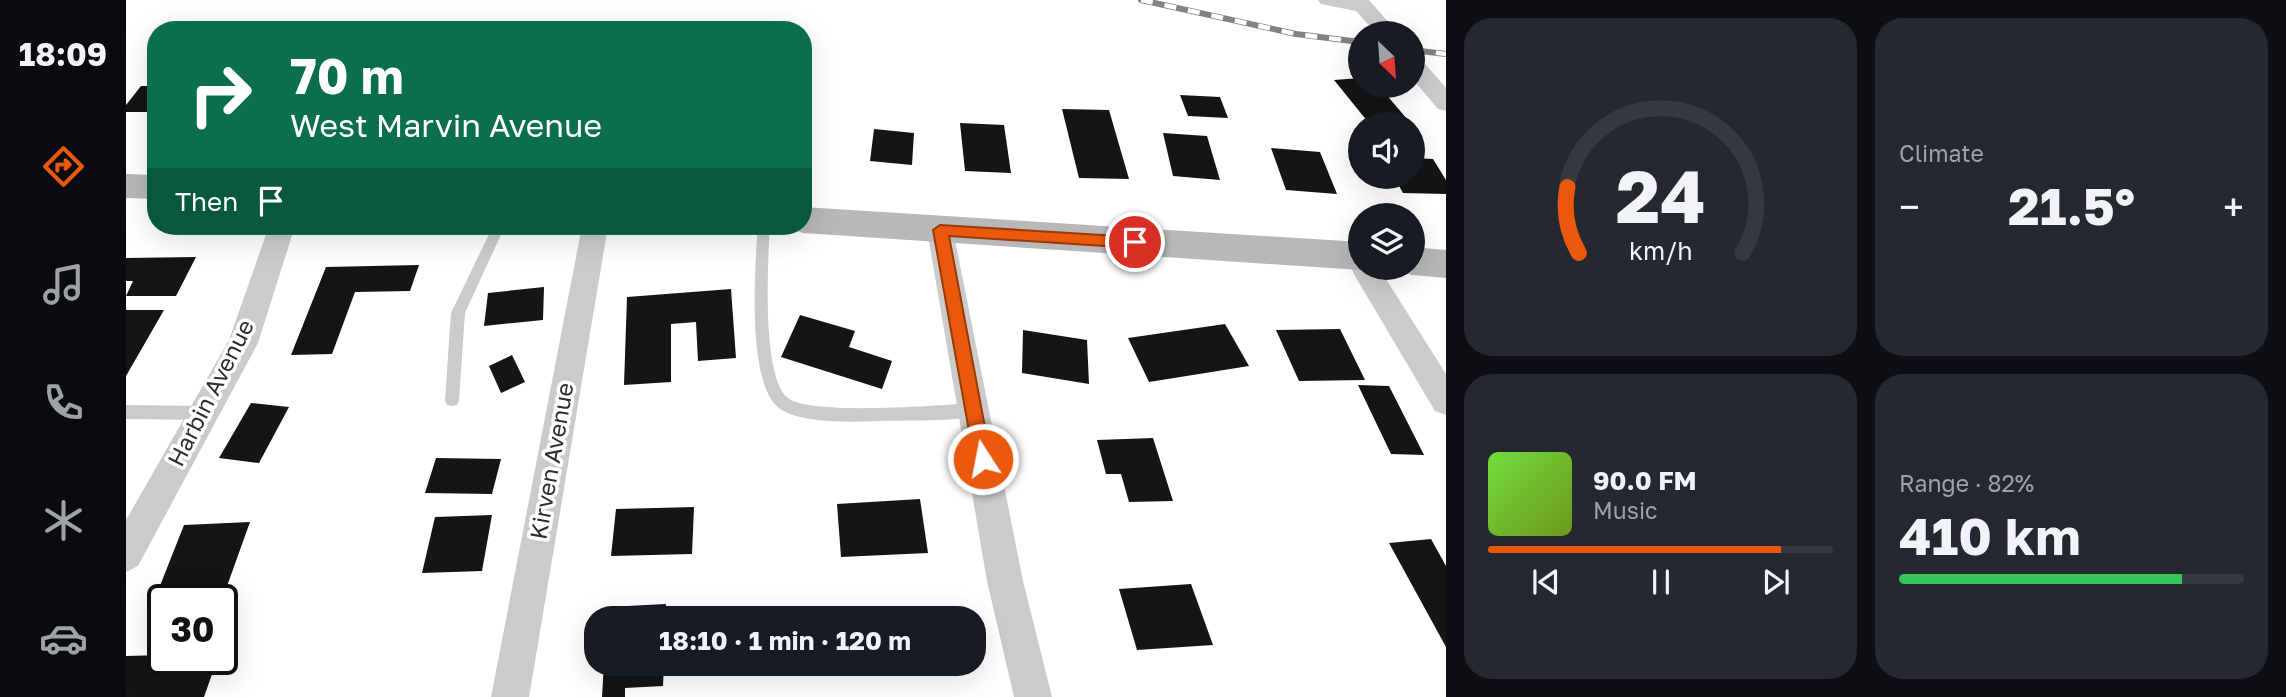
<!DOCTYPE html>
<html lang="en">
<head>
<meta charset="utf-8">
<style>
	body { margin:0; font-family:"Golos Text",sans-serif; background:#242831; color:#f1f3f6; height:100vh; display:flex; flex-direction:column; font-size:26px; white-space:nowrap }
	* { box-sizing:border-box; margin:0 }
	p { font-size:23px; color:#9ea1a6 }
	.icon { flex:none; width:38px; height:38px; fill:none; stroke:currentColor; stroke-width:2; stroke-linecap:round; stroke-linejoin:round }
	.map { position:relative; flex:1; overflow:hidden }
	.details { display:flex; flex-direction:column; gap:18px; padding:18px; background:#0d0f14; width:840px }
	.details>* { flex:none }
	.guide { position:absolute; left:21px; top:21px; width:665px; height:214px; border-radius:28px; box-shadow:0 7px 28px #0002; background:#0b6e4f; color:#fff; overflow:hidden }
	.needle { width:46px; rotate:155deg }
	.tools { position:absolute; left:1222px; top:21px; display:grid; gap:14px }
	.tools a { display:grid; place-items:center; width:77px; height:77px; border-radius:50%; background:#171b24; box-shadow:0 7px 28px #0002; font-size:35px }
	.speed { position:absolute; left:21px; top:584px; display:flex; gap:14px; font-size:35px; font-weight:700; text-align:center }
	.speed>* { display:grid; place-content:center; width:91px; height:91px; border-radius:50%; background:#171b24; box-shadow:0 7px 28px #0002; line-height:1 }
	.speed .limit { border:4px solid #111; border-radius:10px; background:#fff; color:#111 }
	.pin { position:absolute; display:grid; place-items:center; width:60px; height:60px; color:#fff; margin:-30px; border:4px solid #fff; border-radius:50%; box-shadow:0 2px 7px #0007 }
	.me { position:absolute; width:77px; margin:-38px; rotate:349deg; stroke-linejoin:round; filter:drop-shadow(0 0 5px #0008) }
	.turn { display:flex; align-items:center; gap:24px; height:147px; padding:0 28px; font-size:32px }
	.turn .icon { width:91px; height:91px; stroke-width:2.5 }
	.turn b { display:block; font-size:49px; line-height:60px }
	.then { display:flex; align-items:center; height:66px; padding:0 28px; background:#0003; gap:14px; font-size:26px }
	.big { font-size:52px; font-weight:700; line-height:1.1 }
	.details .card { flex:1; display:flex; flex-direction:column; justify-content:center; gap:10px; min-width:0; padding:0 24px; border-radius:28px; background:#242831 }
	.details .dial { align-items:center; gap:0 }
	.dial svg { height:182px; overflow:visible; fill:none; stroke:#363941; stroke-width:7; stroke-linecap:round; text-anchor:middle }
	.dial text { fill:#f1f3f6; stroke:none }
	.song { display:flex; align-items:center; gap:21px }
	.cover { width:84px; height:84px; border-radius:10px; background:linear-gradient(135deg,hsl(100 70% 55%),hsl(80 70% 35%)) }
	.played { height:7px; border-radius:4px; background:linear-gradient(90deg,#ea580c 85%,#363941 85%) }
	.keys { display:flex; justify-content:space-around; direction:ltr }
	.heat { display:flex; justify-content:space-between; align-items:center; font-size:38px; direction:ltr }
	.charge { height:10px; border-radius:5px; background:linear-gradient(90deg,#34c759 82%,#363941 0) }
	.details .tiles { flex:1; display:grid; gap:18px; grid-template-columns:repeat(2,1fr) }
	.trip { position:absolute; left:458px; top:606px; width:402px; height:70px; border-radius:28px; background:#171b24; box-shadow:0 7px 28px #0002; font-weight:700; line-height:70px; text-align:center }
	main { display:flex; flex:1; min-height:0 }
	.dock { display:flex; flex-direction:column; width:126px; justify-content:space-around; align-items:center; background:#090b0e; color:#9ea1a6 }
	.dock .icon { width:49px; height:49px }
	.dock .on { color:#ea580c }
	.dock b { font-size:32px; color:#f1f3f6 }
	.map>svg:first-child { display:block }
	.building { fill:#151515 }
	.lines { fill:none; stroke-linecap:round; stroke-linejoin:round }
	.lane { fill:#cbcbcb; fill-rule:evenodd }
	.street { fill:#cbcbcb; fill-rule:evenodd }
	.secondary { fill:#b8b8b8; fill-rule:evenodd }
	.rail-casing { stroke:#838383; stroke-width:6 }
	.rail { stroke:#fff; stroke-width:4.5; stroke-dasharray:12; stroke-linecap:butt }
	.route { fill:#ea580c; stroke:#983908; stroke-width:2 }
	.labels { text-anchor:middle; stroke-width:7; stroke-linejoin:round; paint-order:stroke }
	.street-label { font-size:23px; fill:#2e2e2e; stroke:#fff }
</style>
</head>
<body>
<main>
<nav class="dock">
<b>18:09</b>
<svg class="icon on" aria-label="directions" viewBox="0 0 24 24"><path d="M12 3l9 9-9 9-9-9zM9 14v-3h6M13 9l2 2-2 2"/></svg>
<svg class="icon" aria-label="music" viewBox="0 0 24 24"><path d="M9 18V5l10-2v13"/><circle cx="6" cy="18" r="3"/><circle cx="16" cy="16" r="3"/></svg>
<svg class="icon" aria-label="phone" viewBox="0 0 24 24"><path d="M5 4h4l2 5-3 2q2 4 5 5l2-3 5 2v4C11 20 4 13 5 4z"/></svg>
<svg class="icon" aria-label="climate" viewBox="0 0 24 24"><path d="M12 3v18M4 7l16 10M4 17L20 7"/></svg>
<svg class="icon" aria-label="car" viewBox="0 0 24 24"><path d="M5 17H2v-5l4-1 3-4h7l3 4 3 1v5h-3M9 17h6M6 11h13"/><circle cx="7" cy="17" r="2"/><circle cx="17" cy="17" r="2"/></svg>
</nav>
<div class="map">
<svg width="1320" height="697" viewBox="0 0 1320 697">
	<rect width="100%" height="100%" fill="#fff"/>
	<g class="building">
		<path d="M1234 78V86H1253L1281 119 1242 122 1208 80Z"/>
		<path d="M15 86H30V112H0V105Z"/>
		<path d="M1054 95 1094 97 1102 118 1062 116Z"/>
		<path d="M936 109 983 110 1003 179 953 178Z"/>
		<path d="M834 123 878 125 885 173 839 171Z"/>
		<path d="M748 129 788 133 786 165 744 161Z"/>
		<path d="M1037 133 1081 136 1094 180 1047 176Z"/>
		<path d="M1145 148 1194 152 1211 194 1160 190Z"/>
		<path d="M1286 158 1307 159 1320 180V194L1277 193 1268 177H1286Z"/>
		<path d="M70 257 50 296H0L7 281H0V258Z"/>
		<path d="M293 265 284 291 229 292 206 354 165 355 200 267Z"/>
		<path d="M418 287 417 320 358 326 362 293Z"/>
		<path d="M605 289 610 358 572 361 570 322 545 324V382L498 385 501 297Z"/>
		<path d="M0 310H38L0 376Z"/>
		<path d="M674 315 729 331 723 347 766 361 756 389 655 357Z"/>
		<path d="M1099 324 1123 366 1023 382 1002 338Z"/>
		<path d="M1214 329 1239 380 1173 381 1150 330Z"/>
		<path d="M897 330 961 340 963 384 896 373Z"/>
		<path d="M386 355 399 382 375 393 363 366Z"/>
		<path d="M1232 385 1263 386 1298 455 1265 454Z"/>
		<path d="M125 403 163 407 133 463 93 458Z"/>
		<path d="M1027 438 1047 501 1003 502 995 474H980L971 440Z"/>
		<path d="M310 458 375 459 366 494 299 493Z"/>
		<path d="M794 499 802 553 715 557 711 504Z"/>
		<path d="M568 507 566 554 485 556 490 509Z"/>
		<path d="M366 515 356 571 296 573 309 517Z"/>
		<path d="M124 522 96 600H37V605L26 606 58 525Z"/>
		<path d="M1305 539 1320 566V647L1263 543Z"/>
		<path d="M1065 584 1087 645 1011 650 993 589Z"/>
		<path d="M540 604 539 618H481L482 607Z"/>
		<path d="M818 608 820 618H729L728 614Z"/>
		<path d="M37 655V660H91L78 697H0V656Z"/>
		<path d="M478 663H538L537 686 499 688V697H476Z"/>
		<path d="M734 663H827L828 666 735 672Z"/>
	</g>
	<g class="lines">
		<g class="lane">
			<path d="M367 226H379L339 313 333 400 331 405 326 406 321 405 319 400 325 313Z"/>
			<path d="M632 226H644C642 260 635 377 662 398 684 416 816 405 848 403L853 405 855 410 853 415C834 422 776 420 752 421 726 422 674 424 653 408 620 383 629 264 632 226Z"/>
			<path d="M0 405 78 406 83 408 85 413 83 418 78 420 0 419Z"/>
		</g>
		<g class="street">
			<path d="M1192 0H1243L1272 33H1250L1230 11 1195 4Z"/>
			<path d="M1286 56 1294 58 1320 88V111L1312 109 1286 78Z"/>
			<path d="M814 220 823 223 827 230 897 581 926 697H888L861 581 801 230 805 223Z"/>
			<path d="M143 226H169L132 343 12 566 0 572V520L103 340Z"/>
			<path d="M456 226H482L403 697H365Z"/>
			<path d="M1234 259V268H1253L1320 374V415L1309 411 1229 276 1225 268 1229 260Z"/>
		</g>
		<g class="secondary">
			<path d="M0 174 30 175V199L0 198Z"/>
			<path d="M677 207 1234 242V268H1240L1234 270 677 233 665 229 663 226H677Z"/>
			<path d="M1286 247 1320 250V278L1286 275 1273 271 1272 268H1286Z"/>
		</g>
		<defs>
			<g id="rail">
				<path d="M1015 0 1170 34 1234 42"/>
				<path d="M1286 50 1320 54"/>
			</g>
		</defs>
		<use href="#rail" class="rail-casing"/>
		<use href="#rail" class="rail"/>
	</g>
	<path class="route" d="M814 225 1009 237 1016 242 1009 248 823 236 865 459 863 465 857 467 850 465 848 459 807 230Z"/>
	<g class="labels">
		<g class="street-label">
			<text transform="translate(85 393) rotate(-63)" y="8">Harbin Avenue</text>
			<text transform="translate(426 461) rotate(-80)" y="8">Kirven Avenue</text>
		</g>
	</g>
</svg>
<div class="tools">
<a><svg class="needle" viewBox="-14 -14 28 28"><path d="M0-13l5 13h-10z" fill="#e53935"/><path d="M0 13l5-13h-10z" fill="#9ea1a6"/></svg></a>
<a><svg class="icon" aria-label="sound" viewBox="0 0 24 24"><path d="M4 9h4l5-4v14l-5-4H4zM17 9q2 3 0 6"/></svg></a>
<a><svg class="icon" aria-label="layers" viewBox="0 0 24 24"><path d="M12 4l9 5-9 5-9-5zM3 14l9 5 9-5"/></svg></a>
</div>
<div class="speed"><div class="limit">30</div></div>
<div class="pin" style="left:1009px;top:242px;background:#d93025"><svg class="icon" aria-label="arrive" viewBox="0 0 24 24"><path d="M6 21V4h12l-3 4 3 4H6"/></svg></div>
<svg class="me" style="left:857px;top:459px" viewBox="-20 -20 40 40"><circle r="17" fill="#ea580c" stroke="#fff" stroke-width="3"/><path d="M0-11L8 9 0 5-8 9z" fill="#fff"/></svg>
<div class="trip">18:10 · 1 min · 120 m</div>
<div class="guide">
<div class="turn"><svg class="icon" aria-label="right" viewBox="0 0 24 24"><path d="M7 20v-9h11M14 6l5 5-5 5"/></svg><div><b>70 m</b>West Marvin Avenue</div></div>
<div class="then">Then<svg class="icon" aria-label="arrive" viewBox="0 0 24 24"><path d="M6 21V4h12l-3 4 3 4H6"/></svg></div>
</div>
</div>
<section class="details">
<div class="tiles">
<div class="card dial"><svg viewBox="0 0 100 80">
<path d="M14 69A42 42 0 1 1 86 69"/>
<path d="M14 69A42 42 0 0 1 9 40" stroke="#ea580c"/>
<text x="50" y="56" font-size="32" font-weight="700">24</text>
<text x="50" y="72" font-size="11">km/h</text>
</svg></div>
<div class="card"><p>Climate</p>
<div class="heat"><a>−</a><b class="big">21.5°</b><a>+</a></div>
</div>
<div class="card">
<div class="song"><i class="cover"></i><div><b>90.0 FM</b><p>Music</p></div></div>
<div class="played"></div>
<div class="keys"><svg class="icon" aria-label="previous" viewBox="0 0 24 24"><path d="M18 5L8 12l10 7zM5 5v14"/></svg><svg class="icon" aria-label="pause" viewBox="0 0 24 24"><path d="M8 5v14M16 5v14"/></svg><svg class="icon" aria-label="next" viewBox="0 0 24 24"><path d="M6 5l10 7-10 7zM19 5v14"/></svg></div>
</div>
<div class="card"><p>Range · 82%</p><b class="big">410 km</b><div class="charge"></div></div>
</div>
</section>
</main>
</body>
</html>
